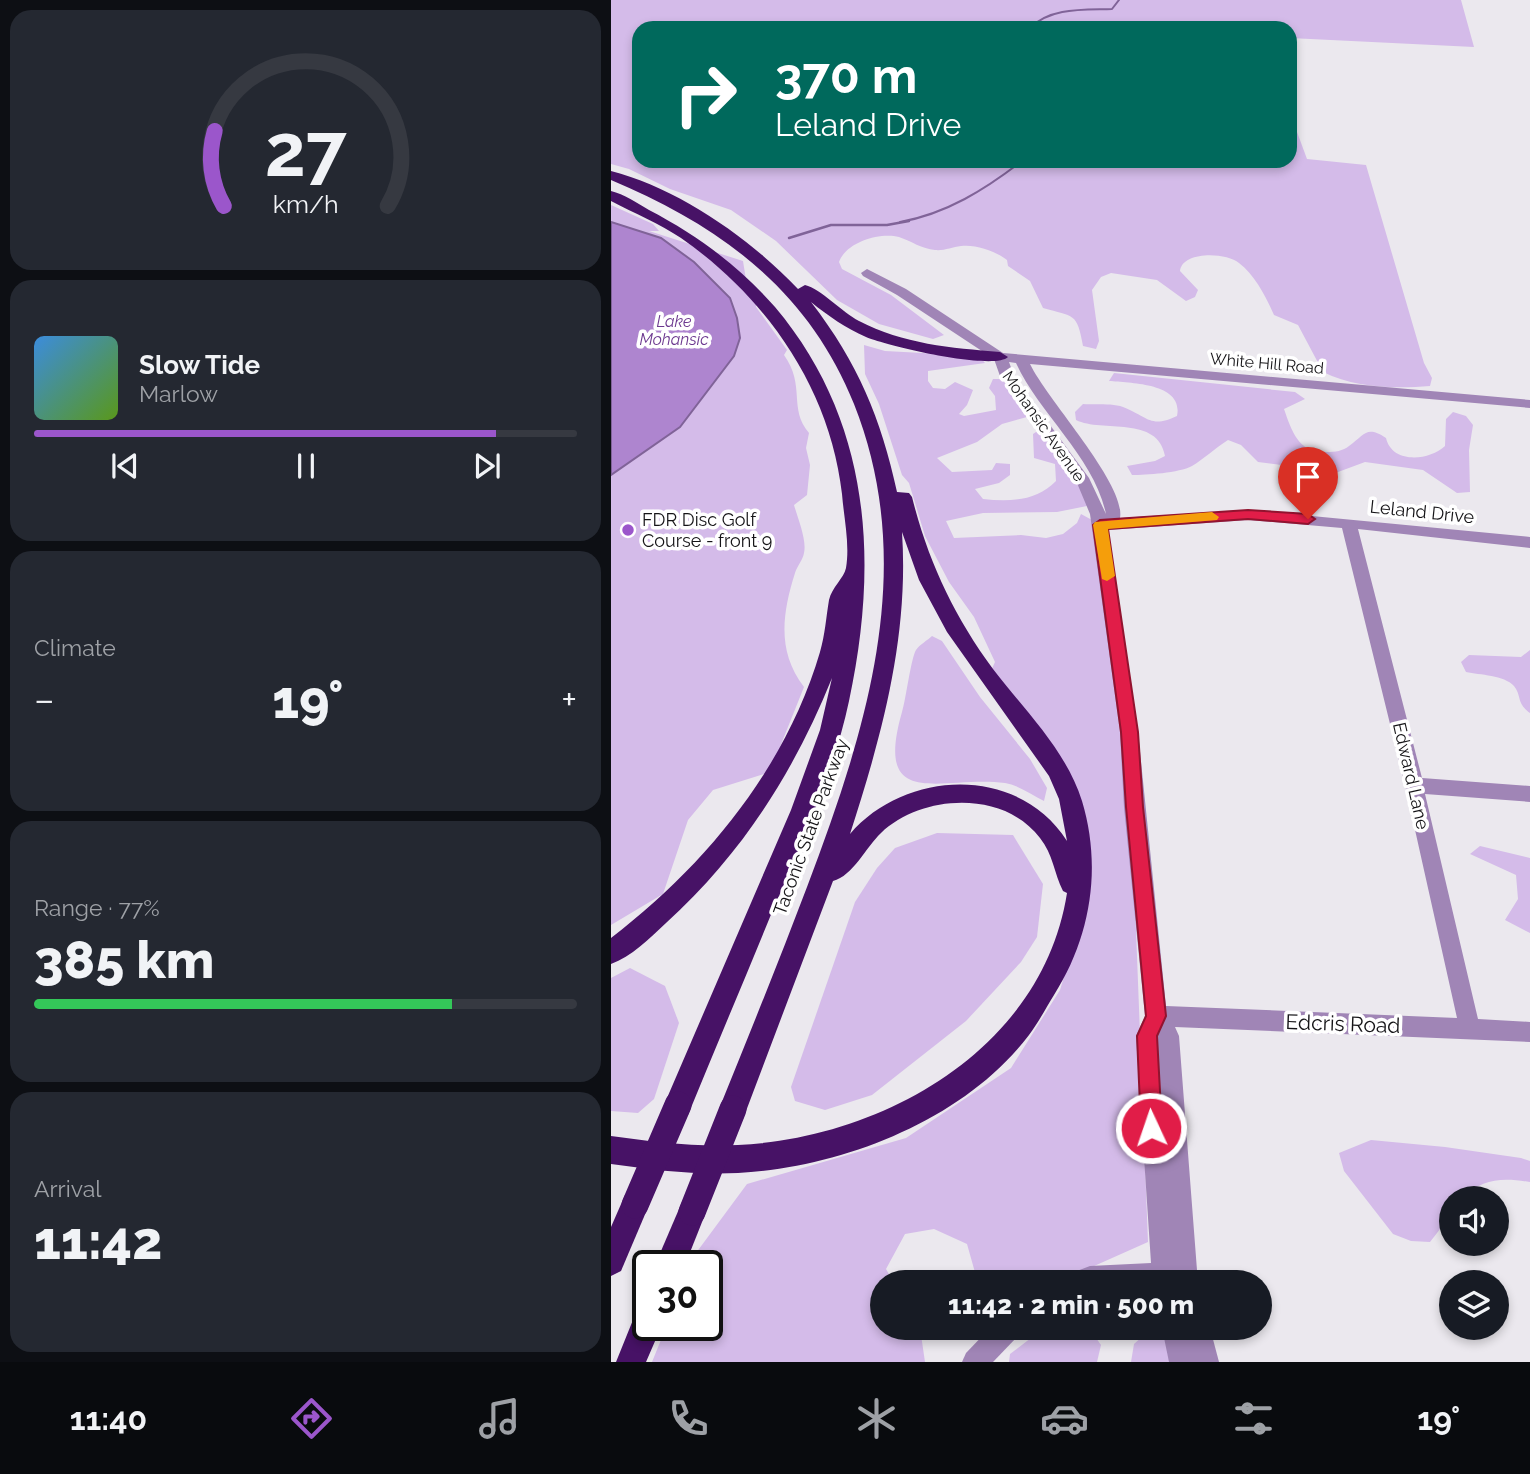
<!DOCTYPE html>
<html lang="en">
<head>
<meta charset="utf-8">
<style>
	body { margin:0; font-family:Raleway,sans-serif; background:#242831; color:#f1f3f6; height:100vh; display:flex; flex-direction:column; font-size:26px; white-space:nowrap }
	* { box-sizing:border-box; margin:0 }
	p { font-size:23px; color:#9ea1a6 }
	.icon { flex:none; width:38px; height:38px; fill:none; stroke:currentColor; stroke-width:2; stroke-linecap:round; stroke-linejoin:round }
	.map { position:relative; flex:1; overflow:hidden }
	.side { display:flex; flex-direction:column; gap:10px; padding:10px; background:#0d0f14; width:611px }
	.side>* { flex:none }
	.banner { position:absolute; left:21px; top:21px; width:665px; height:147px; border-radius:21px; box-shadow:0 4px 10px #0003; background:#00695c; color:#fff; overflow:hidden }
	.fabs { position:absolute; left:828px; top:1186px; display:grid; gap:14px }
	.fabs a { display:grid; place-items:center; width:70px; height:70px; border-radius:50%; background:#171b24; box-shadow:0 4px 10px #0003; font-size:35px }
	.speed { position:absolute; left:21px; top:1250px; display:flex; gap:14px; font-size:35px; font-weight:700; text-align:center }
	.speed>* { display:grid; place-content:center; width:91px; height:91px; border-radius:50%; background:#171b24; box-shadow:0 4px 10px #0003; line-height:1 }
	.speed .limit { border:4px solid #111; border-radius:10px; background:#fff; color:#111 }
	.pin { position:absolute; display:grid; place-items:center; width:60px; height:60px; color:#fff; margin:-72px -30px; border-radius:50% 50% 50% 0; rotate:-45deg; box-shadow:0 0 7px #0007 }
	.pin .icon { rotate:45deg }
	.me { position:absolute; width:77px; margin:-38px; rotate:357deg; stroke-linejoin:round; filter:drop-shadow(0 0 5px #0008) }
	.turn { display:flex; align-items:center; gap:24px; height:147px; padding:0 28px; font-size:32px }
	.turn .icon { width:91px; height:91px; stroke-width:2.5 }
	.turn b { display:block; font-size:49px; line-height:60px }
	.big { font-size:52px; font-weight:800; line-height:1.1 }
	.side .card { flex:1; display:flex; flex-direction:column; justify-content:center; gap:10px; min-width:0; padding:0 24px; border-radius:21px; background:#242831 }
	.side .dial { align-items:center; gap:0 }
	.dial svg { height:182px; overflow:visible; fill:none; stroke:#363941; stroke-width:7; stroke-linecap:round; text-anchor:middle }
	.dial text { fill:#f1f3f6; stroke:none }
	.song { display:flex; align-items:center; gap:21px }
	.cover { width:84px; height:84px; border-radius:10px; background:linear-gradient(135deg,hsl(210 70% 55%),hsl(90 70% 35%)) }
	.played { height:7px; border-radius:4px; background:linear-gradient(90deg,#9b56cb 85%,#363941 85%) }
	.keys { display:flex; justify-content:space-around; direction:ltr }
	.heat { display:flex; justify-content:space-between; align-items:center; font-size:38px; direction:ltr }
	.charge { height:10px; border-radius:5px; background:linear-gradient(90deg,#34c759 77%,#363941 0) }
	.trip { position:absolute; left:259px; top:1270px; width:402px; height:70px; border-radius:35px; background:#171b24; box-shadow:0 4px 10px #0003; font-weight:800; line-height:70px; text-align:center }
	.tab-bar { display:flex; height:112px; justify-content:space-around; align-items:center; background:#090b0e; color:#9ea1a6 }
	.tab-bar .icon { width:49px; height:49px }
	.tab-bar .current { color:#9b56cb }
	.tab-bar b { font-size:32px; color:#f1f3f6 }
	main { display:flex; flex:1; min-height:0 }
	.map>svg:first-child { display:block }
	.green { fill:#d4bbe9 }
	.water { fill:#ae85cf; stroke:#806398; stroke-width:2 }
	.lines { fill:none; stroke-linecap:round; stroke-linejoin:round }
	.stream-far1 { stroke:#806398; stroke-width:2 }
	.stream { stroke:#806398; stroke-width:2.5 }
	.minor { fill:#a085b6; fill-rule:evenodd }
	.highway { fill:#471266; fill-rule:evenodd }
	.highway-bridge { stroke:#471266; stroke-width:27 }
	.route { fill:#e11d48; stroke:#92132f; stroke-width:2 }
	.slow { fill:#f59e0b }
	.poi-dot { fill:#9b56cb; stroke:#fff; stroke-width:2.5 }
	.labels { text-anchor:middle; stroke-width:7; stroke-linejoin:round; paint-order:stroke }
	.far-water-label { font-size:16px; font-style:italic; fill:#6c388f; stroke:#fff }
	.far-street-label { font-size:16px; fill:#151417; stroke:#fff }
	.street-label { font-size:18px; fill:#151417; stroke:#fff }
	.poi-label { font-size:18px; fill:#151417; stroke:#fff; text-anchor:start }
	.near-street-label { font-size:21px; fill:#151417; stroke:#fff }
</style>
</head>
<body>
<main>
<section class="side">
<div class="card dial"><svg viewBox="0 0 100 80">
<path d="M14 69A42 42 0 1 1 86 69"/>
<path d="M14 69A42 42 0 0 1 10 36" stroke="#9b56cb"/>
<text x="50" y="56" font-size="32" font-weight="700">27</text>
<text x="50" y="72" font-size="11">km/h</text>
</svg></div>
<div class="card">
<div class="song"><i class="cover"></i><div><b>Slow Tide</b><p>Marlow</p></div></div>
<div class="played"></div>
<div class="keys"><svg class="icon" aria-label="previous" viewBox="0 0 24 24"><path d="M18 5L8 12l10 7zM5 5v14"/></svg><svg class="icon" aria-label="pause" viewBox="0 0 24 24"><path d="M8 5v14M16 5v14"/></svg><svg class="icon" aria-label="next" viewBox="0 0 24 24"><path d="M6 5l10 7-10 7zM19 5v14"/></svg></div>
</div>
<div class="card"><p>Climate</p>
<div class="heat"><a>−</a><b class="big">19°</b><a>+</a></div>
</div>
<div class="card"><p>Range · 77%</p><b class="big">385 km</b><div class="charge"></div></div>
<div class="card"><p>Arrival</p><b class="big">11:42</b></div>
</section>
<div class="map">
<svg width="920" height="1362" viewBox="0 0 920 1362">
	<rect width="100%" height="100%" fill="#ebe8ee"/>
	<g class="green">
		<path d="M0 0H850L863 47 679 38V28H28V161H679V113L696 159 755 165 813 363 821 378 819 386C784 389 744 388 712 372L687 325 663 315C655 297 644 275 628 263 615 252 571 251 569 271L587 290 584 297 575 301 546 280 500 273 490 277 481 290 488 341 485 349 472 346C466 312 463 317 432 308L419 281 397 266 396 260C385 251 364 244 350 246 341 247 333 251 324 250 311 249 300 241 288 237 269 232 235 242 228 262L231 269 280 295 333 335 322 339 268 324 226 300 165 241 120 210 59 189 18 169 0 164Z"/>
		<path d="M0 205 42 224 48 231H38L132 261 136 286 148 298 145 307 176 350 173 355C195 386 177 408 198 433L195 448 199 465 196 495 183 505C187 519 196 540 193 553 192 560 186 566 184 573 171 614 166 652 193 687L159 772 102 790 77 820 52 894 0 925Z"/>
		<path d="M253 345 274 351 368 356 374 363 317 371V381L322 388 334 389 344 382 362 390 356 405 348 414 353 416 385 410 384 396 378 388 382 379H393L416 417 391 424 366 442 326 458 341 472 381 470 385 463 399 464V475L388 483 364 489 372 499C399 502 426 501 445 481L444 464 423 458 422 434 428 430 473 489 476 506 446 512 372 513 335 521 343 538 410 535 435 538 452 534 466 523 470 514 481 520 516 784 525 930 537 1242 445 1283H367L356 1244 323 1229 294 1234 275 1269 283 1283H271V1328H309L314 1362H41L56 1325H96V1265H80L85 1253 136 1184 295 1138 400 1068 449 990 472 914 474 833 379 673 384 662 363 617 338 582 314 536 298 483 291 475 268 404 254 374Z"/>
		<path d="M503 373 684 392 694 399 673 409C681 432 688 454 716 452 724 452 732 451 738 446 754 435 755 425 775 438 781 464 818 461 834 446L835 419 842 412 855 416 862 425 858 450 859 492 846 493 812 470 754 462 719 475 689 474 678 466 647 462 630 445 617 440C604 448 593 459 581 466 568 473 535 475 521 475L516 466 544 461 554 456C547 415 491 433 465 420L464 412 472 404C484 405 501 403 512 407 536 416 539 429 566 416 573 383 520 383 498 381Z"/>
		<path d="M321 636 331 641 369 697 419 759 436 788 433 801C421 795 407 785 394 783 331 775 262 813 291 712 295 699 300 658 305 650 308 645 317 640 321 636Z"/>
		<path d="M919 650V713C905 703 911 696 903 686 893 675 869 675 855 672L850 662 858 655 910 657Z"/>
		<path d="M326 833 402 835 432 884 426 937 410 962 355 1021 261 1095 214 1110 184 1101 180 1087 244 902 266 868 284 848Z"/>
		<path d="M869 846 919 858V933L894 920 907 899 905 875 859 854Z"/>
		<path d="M19 968 54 986 68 1023 43 1099 27 1113 0 1111V978Z"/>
		<path d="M760 1140 834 1147 910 1158 919 1161V1182C894 1178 870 1177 853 1199H840V1215L819 1242 800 1241 782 1234 733 1171 728 1153Z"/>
		<path d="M433 1328H478L490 1345 486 1362H398L399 1354Z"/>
		<path d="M541 1328 564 1348 565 1362H520L523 1344Z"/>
	</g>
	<path class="water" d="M0 222 50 238 83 262 119 298 126 318 129 338 123 356 69 427 0 475Z"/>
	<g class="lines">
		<g class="stream-far1">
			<path d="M419 28C440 7 473 10 501 9L508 0"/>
			<path d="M289 222C335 214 375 189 411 161"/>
		</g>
		<path class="stream" d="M178 238 220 225H276L298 221"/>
		<g class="minor">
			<path d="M256 269 295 289 392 353 920 400V408L419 364C437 401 515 484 509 518L637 510 920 537V548L747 529 811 778 920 786V802L814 794 867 1019 920 1022V1042L564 1027 568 1036 587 1283H455L458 1274 479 1266 540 1263 525 1036 534 1016 513 807 509 732 479 514 466 483 389 376 383 359 286 295 252 276 250 273ZM398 362 405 363C429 415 483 457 495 514L478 478 403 376ZM637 520 731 528 794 785 846 1018 555 1006 527 732 497 530Z"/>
			<path d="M379 1328H410L406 1337 382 1362H351L355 1353Z"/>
			<path d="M551 1328H599L608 1362H558Z"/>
		</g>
		<g class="highway">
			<path d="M0 171C67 188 140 239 187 289L194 285C210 289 231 312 248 321 292 344 340 348 389 352L397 357C383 371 276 346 255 337 235 328 217 316 200 302 247 363 270 418 286 492L298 493 301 497C317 561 343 616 382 669 414 711 455 750 471 801 491 867 480 937 443 995 435 1008 427 1023 418 1035 354 1120 230 1168 127 1173 84 1175 42 1170 0 1164V1136C42 1142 84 1147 127 1145 273 1138 432 1048 456 893L452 891C443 873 442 854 429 838 393 790 311 794 270 833 255 847 242 876 222 881L132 1119 122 1123 112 1119 108 1109C138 1035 168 961 196 887 255 731 308 568 243 404 198 291 110 226 0 180ZM291 532 308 580 336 632 438 776 448 799 456 841C408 765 295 769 239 834 271 735 298 637 291 532Z"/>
			<path d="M0 191C13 194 26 203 38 210 86 235 128 266 164 307 260 421 268 561 238 701 222 776 189 847 159 917 132 983 104 1049 77 1115L67 1119 57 1115 53 1105 180 810 209 730 221 678C183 772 131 854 55 923 39 938 20 957 0 964V938C94 866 175 768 209 652 214 635 215 618 218 600 221 587 233 578 235 568 239 544 233 519 231 494 219 389 156 298 70 238 49 224 23 213 0 201Z"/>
			<path d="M24 1191 34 1195 38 1205 10 1271 0 1276V1227L14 1195Z"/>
			<path d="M81 1198 91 1202 95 1212 74 1265H44L71 1202Z"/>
			<path d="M37 1306V1325H51L35 1362H5L26 1310Z"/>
		</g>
		<g class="highway-bridge">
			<path d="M24 1205 67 1105"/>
			<path d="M81 1212 122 1109"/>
		</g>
	</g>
	<path class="route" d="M637 510 697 514 704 519 697 524 637 519 497 529 527 732 532 807 555 1016 546 1036 551 1128 548 1135 540 1138 533 1135 530 1128 526 1036 535 1016 515 807 510 732 482 525 489 520Z"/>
	<path class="slow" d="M601 512 608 517 606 520 497 529 504 576 496 581 491 579 482 525 484 522Z"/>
	<circle class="poi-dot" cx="17" cy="530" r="7"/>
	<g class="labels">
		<g class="far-water-label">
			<text x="63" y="327">Lake<tspan x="63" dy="18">Mohansic</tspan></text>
		</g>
		<g class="far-street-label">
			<text transform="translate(656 363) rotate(5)" y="6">White Hill Road</text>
			<text transform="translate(433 426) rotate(55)" y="6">Mohansic Avenue</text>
		</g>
		<g class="street-label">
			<text transform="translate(811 512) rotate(6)" y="6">Leland Drive</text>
			<text transform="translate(800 776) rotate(77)" y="6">Edward Lane</text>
			<text transform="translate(200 827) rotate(-70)" y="6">Taconic State Parkway</text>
		</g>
		<g class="poi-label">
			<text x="31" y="526">FDR Disc Golf<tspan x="31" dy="21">Course - front 9</tspan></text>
		</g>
		<g class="near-street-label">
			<text transform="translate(732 1024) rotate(2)" y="7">Edcris Road</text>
		</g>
	</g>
</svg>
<div class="fabs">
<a><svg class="icon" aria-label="sound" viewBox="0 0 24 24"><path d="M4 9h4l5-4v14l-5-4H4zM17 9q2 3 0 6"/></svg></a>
<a><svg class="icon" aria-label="layers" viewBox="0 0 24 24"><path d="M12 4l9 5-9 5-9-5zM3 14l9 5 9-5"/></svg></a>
</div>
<div class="speed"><div class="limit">30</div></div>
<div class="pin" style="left:697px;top:519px;background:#d93025"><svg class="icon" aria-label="arrive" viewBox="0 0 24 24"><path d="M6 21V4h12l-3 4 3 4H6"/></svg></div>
<svg class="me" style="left:540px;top:1128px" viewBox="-20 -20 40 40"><circle r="17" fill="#e11d48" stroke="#fff" stroke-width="3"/><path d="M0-11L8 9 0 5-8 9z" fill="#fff"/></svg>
<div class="trip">11:42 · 2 min · 500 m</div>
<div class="banner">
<div class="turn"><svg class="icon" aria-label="right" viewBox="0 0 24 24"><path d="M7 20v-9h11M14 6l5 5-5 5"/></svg><div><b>370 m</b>Leland Drive</div></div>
</div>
</div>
</main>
<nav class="tab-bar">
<b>11:40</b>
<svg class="icon current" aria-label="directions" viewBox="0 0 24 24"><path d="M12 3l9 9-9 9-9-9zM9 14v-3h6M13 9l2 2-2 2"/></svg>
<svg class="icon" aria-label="music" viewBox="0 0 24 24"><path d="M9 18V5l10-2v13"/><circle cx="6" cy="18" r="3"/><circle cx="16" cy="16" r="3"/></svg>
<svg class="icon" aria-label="phone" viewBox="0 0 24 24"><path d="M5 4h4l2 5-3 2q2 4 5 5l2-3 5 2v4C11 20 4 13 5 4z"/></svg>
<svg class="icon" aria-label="climate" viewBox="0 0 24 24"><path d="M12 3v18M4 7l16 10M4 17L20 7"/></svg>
<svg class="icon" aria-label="car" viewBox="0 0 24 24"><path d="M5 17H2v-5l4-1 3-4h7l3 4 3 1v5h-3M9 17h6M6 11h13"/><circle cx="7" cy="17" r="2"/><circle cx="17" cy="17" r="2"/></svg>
<svg class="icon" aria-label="filters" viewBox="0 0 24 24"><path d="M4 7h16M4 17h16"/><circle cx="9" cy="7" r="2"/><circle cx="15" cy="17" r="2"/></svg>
<b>19°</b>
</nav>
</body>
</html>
